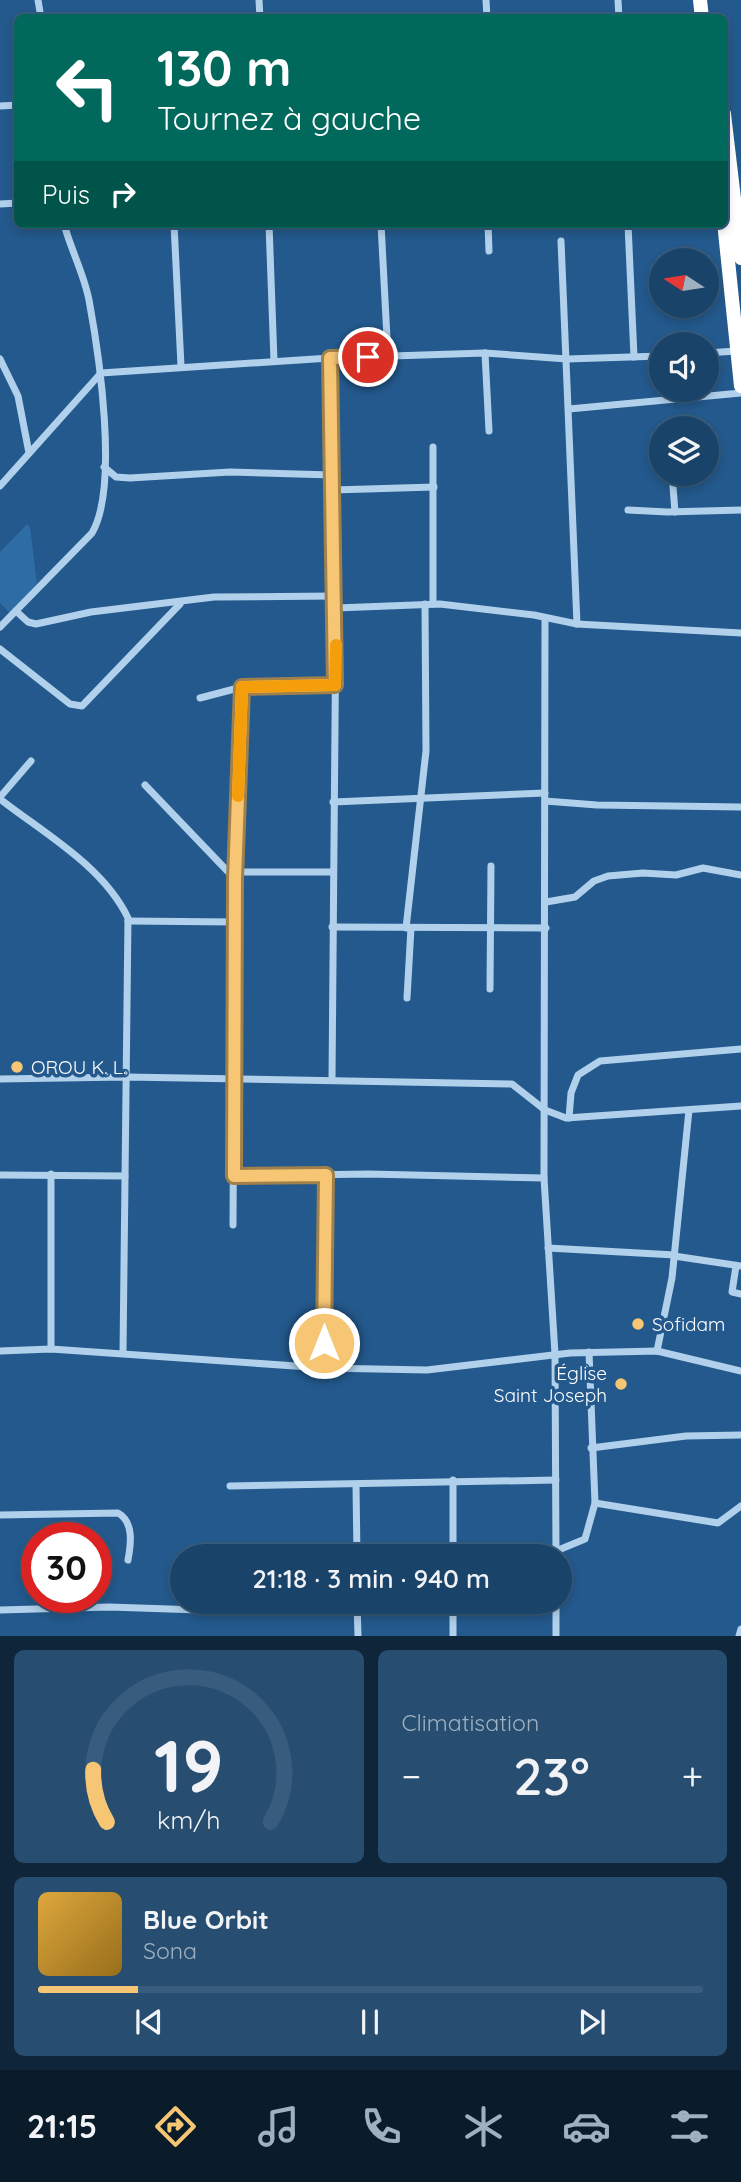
<!DOCTYPE html>
<html lang="fr">
<head>
<meta charset="utf-8">
<style>
	body { margin:0; font-family:Quicksand,sans-serif; background:#274e71; color:#f1f3f6; height:100vh; display:flex; flex-direction:column; font-size:26px; white-space:nowrap }
	* { box-sizing:border-box; margin:0 }
	p { font-size:23px; color:#9fb0c0 }
	.icon { flex:none; width:38px; height:38px; fill:none; stroke:currentColor; stroke-width:2; stroke-linecap:round; stroke-linejoin:round }
	.map { position:relative; height:1636px; overflow:hidden }
	.panel { display:flex; flex-direction:column; gap:14px; padding:14px; background:#0e253a; flex:1 }
	.panel>* { flex:none }
	.top-card { position:absolute; left:14px; top:14px; width:714px; height:214px; border-radius:10px; box-shadow:0 4px 10px #0003,0 0 0 2px #385c7d; background:#00695c; color:#fff; overflow:hidden }
	.needle { width:46px; rotate:282deg }
	.tools { position:absolute; left:649px; top:248px; display:grid; gap:14px }
	.tools a { display:grid; place-items:center; width:70px; height:70px; border-radius:50%; background:#1a4369; box-shadow:0 4px 10px #0003,0 0 0 2px #385c7d; font-size:35px }
	.speed { position:absolute; left:21px; top:1522px; display:flex; gap:14px; font-size:35px; font-weight:700; text-align:center }
	.speed>* { display:grid; place-content:center; width:91px; height:91px; border-radius:50%; background:#1a4369; box-shadow:0 4px 10px #0003,0 0 0 2px #385c7d; line-height:1 }
	.speed .limit { border:10px solid #d22; background:#fff; color:#111 }
	.pin { position:absolute; display:grid; place-items:center; width:60px; height:60px; color:#fff; margin:-30px; border:4px solid #fff; border-radius:50%; box-shadow:0 2px 7px #0007 }
	.me { position:absolute; width:77px; margin:-38px; rotate:0deg; stroke-linejoin:round; filter:drop-shadow(0 0 5px #0008) }
	.turn { display:flex; align-items:center; gap:24px; height:147px; padding:0 28px; font-size:32px }
	.turn .icon { width:91px; height:91px; stroke-width:2.5 }
	.turn b { display:block; font-size:49px; line-height:60px }
	.then { display:flex; align-items:center; height:66px; padding:0 28px; background:#0003; gap:14px; font-size:26px }
	.big { font-size:52px; font-weight:600; line-height:1.1 }
	.panel .tile { flex:1; display:flex; flex-direction:column; justify-content:center; gap:10px; min-width:0; padding:0 24px; border-radius:10px; background:#274e71 }
	.panel .dial { align-items:center; gap:0 }
	.dial svg { height:182px; overflow:visible; fill:none; stroke:#385c7d; stroke-width:7; stroke-linecap:round; text-anchor:middle }
	.dial text { fill:#f1f3f6; stroke:none }
	.song { display:flex; align-items:center; gap:21px }
	.cover { width:84px; height:84px; border-radius:10px; background:linear-gradient(135deg,hsl(40 70% 55%),hsl(40 70% 35%)) }
	.played { height:7px; border-radius:4px; background:linear-gradient(90deg,#f6c674 15%,#385c7d 15%) }
	.keys { display:flex; justify-content:space-around; direction:ltr }
	.heat { display:flex; justify-content:space-between; align-items:center; font-size:38px; direction:ltr }
	.panel .tiles { flex:1; display:grid; gap:14px; grid-template-columns:1fr 1fr }
	.tile:last-child { grid-column:span 2 }
	.trip { position:absolute; left:170px; top:1544px; width:402px; height:70px; border-radius:35px; background:#1a4369; box-shadow:0 4px 10px #0003,0 0 0 2px #385c7d; font-weight:600; line-height:70px; text-align:center }
	.dock { display:flex; height:112px; justify-content:space-around; align-items:center; background:#0a1b2a; color:#9fb0c0 }
	.dock .icon { width:49px; height:49px }
	.dock .current { color:#f6c674 }
	.dock b { font-size:32px; color:#f1f3f6 }
	.map>svg:first-child { display:block }
	.green { fill:#2d6ca4 }
	.lines { fill:none; stroke-linecap:round; stroke-linejoin:round }
	.street { stroke:#b1d0eb; stroke-width:7 }
	.highway { stroke:#fff; stroke-width:14 }
	.route-casing { stroke:#a0814b; stroke-width:18 }
	.route { stroke:#f6c674; stroke-width:12 }
	.slow { stroke:#f59e0b; stroke-width:12 }
	.poi-dot { fill:#f6c674; stroke:#23598c; stroke-width:2.5 }
	.labels { text-anchor:middle; stroke-width:7; stroke-linejoin:round; paint-order:stroke }
	.poi-label { font-size:19px; fill:#fff; stroke:#23598c; text-anchor:start }
</style>
</head>
<body>
<div class="map">
<svg width="741" height="1636" viewBox="0 0 741 1636">
	<rect width="100%" height="100%" fill="#23598c"/>
	<path class="green" d="M27 524 30 527 37 584 10 613 0 603V552Z"/>
	<g class="lines">
		<g class="street">
			<path d="M38 0 41 18"/>
			<path d="M259 0 260 18"/>
			<path d="M486 0 487 18"/>
			<path d="M618 0 619 18"/>
			<path d="M0 106 18 105"/>
			<path d="M0 204 18 203"/>
			<path d="M174 224 181 366"/>
			<path d="M269 224 274 361"/>
			<path d="M381 224 388 357"/>
			<path d="M488 224 489 251"/>
			<path d="M628 224 634 357"/>
			<path d="M561 241 577 624"/>
			<path d="M485 353 489 431"/>
			<path d="M707 353 736 351"/>
			<path d="M330 358 336 608 332 1080"/>
			<path d="M0 359 18 396 29 453"/>
			<path d="M569 409 741 393"/>
			<path d="M433 447V604"/>
			<path d="M104 467 116 477 130 478 230 472 332 475"/>
			<path d="M672 474 675 512"/>
			<path d="M0 486 101 373 330 358 485 353 567 359 662 356"/>
			<path d="M333 490 434 487"/>
			<path d="M628 510 667 512 741 510"/>
			<path d="M336 608 440 604 534 615 577 624 741 633"/>
			<path d="M16 611 28 622 36 624 91 612 214 597 335 596"/>
			<path d="M545 618 544 1178 555 1354 556 1556"/>
			<path d="M0 627 92 533C119 487 99 354 89 300 84 274 71 250 64 224"/>
			<path d="M0 649 70 704 82 706 180 604"/>
			<path d="M200 698 242 687 335 685"/>
			<path d="M145 785 235 879"/>
			<path d="M0 797 31 761"/>
			<path d="M0 799C45 834 103 866 128 918L123 1353"/>
			<path d="M545 801 597 805 741 807"/>
			<path d="M333 802 545 793"/>
			<path d="M235 872H333"/>
			<path d="M546 902 575 897 594 881 608 876 643 873 676 875 703 868 741 875"/>
			<path d="M128 921 234 922"/>
			<path d="M332 927 546 928"/>
			<path d="M406 928 426 751 425 604"/>
			<path d="M490 989 491 866"/>
			<path d="M407 998 411 928"/>
			<path d="M0 1079 126 1077 512 1084 545 1110 566 1118 741 1106"/>
			<path d="M569 1118 571 1093 578 1075 600 1061 741 1049"/>
			<path d="M0 1175 125 1176"/>
			<path d="M234 1176 368 1174 544 1178"/>
			<path d="M233 1225 235 872 242 687"/>
			<path d="M548 1248 675 1255"/>
			<path d="M674 1256 741 1266"/>
			<path d="M736 1266 732 1292 741 1294"/>
			<path d="M51 1349V1174"/>
			<path d="M0 1351 51 1349 324 1368 427 1370 570 1353 657 1351 741 1371"/>
			<path d="M657 1351 672 1278 689 1110"/>
			<path d="M324 1368 325 1175"/>
			<path d="M591 1448 686 1436 741 1435"/>
			<path d="M453 1480V1556"/>
			<path d="M356 1485 357 1556"/>
			<path d="M230 1486 556 1480"/>
			<path d="M595 1503 718 1523 741 1506"/>
			<path d="M0 1515 118 1513C134 1522 131 1544 128 1560"/>
			<path d="M556 1551 585 1539 595 1503 589 1352"/>
			<path d="M357 1601 358 1636"/>
			<path d="M453 1601V1636"/>
			<path d="M556 1601V1636"/>
			<path d="M0 1610 109 1607 199 1610 230 1601"/>
			<path d="M739 1636 741 1629"/>
		</g>
		<g class="highway">
			<path d="M700 0 702 18"/>
			<path d="M724 114 741 258"/>
			<path d="M724 222 741 386"/>
		</g>
	</g>
	<g class="lines">
		<defs>
			<path id="route" d="M324 1343 326 1175 234 1176 235 879 242 687 335 685 330 358 368 357"/>
		</defs>
		<use href="#route" class="route-casing"/>
		<use href="#route" class="route"/>
		<path class="slow" d="M238 796 242 687 335 685 336 645"/>
	</g>
	<g class="poi-dot">
		<circle cx="17" cy="1067" r="7"/>
		<circle cx="638" cy="1324" r="7"/>
		<circle cx="621" cy="1384" r="7"/>
	</g>
	<g class="labels">
		<g class="poi-label">
			<text x="31" y="1074">OROU K. L.</text>
			<text x="652" y="1331">Sofidam</text>
			<text x="607" y="1380" text-anchor="end">Église<tspan x="607" dy="22">Saint Joseph</tspan></text>
		</g>
	</g>
</svg>
<div class="tools">
<a><svg class="needle" viewBox="-14 -14 28 28"><path d="M0-13l5 13h-10z" fill="#e53935"/><path d="M0 13l5-13h-10z" fill="#9fb0c0"/></svg></a>
<a><svg class="icon" aria-label="sound" viewBox="0 0 24 24"><path d="M4 9h4l5-4v14l-5-4H4zM17 9q2 3 0 6"/></svg></a>
<a><svg class="icon" aria-label="layers" viewBox="0 0 24 24"><path d="M12 4l9 5-9 5-9-5zM3 14l9 5 9-5"/></svg></a>
</div>
<div class="speed"><div class="limit">30</div></div>
<div class="pin" style="left:368px;top:357px;background:#d93025"><svg class="icon" aria-label="arrive" viewBox="0 0 24 24"><path d="M6 21V4h12l-3 4 3 4H6"/></svg></div>
<svg class="me" style="left:324px;top:1343px" viewBox="-20 -20 40 40"><circle r="17" fill="#f6c674" stroke="#fff" stroke-width="3"/><path d="M0-11L8 9 0 5-8 9z" fill="#fff"/></svg>
<div class="trip">21:18 · 3 min · 940 m</div>
<div class="top-card">
<div class="turn"><svg class="icon" aria-label="left" viewBox="0 0 24 24"><path d="M17 20v-9H6M10 6l-5 5 5 5"/></svg><div><b>130 m</b>Tournez à gauche</div></div>
<div class="then">Puis<svg class="icon" aria-label="right" viewBox="0 0 24 24"><path d="M7 20v-9h11M14 6l5 5-5 5"/></svg></div>
</div>
</div>
<section class="panel">
<div class="tiles">
<div class="tile dial"><svg viewBox="0 0 100 80">
<path d="M14 69A42 42 0 1 1 86 69"/>
<path d="M14 69A42 42 0 0 1 8 46" stroke="#f6c674"/>
<text x="50" y="56" font-size="32" font-weight="700">19</text>
<text x="50" y="72" font-size="11">km/h</text>
</svg></div>
<div class="tile"><p>Climatisation</p>
<div class="heat"><a>−</a><b class="big">23°</b><a>+</a></div>
</div>
<div class="tile">
<div class="song"><i class="cover"></i><div><b>Blue Orbit</b><p>Sona</p></div></div>
<div class="played"></div>
<div class="keys"><svg class="icon" aria-label="previous" viewBox="0 0 24 24"><path d="M18 5L8 12l10 7zM5 5v14"/></svg><svg class="icon" aria-label="pause" viewBox="0 0 24 24"><path d="M8 5v14M16 5v14"/></svg><svg class="icon" aria-label="next" viewBox="0 0 24 24"><path d="M6 5l10 7-10 7zM19 5v14"/></svg></div>
</div>
</div>
</section>
<nav class="dock">
<b>21:15</b>
<svg class="icon current" aria-label="directions" viewBox="0 0 24 24"><path d="M12 3l9 9-9 9-9-9zM9 14v-3h6M13 9l2 2-2 2"/></svg>
<svg class="icon" aria-label="music" viewBox="0 0 24 24"><path d="M9 18V5l10-2v13"/><circle cx="6" cy="18" r="3"/><circle cx="16" cy="16" r="3"/></svg>
<svg class="icon" aria-label="phone" viewBox="0 0 24 24"><path d="M5 4h4l2 5-3 2q2 4 5 5l2-3 5 2v4C11 20 4 13 5 4z"/></svg>
<svg class="icon" aria-label="climate" viewBox="0 0 24 24"><path d="M12 3v18M4 7l16 10M4 17L20 7"/></svg>
<svg class="icon" aria-label="car" viewBox="0 0 24 24"><path d="M5 17H2v-5l4-1 3-4h7l3 4 3 1v5h-3M9 17h6M6 11h13"/><circle cx="7" cy="17" r="2"/><circle cx="17" cy="17" r="2"/></svg>
<svg class="icon" aria-label="filters" viewBox="0 0 24 24"><path d="M4 7h16M4 17h16"/><circle cx="9" cy="7" r="2"/><circle cx="15" cy="17" r="2"/></svg>
</nav>
</body>
</html>
